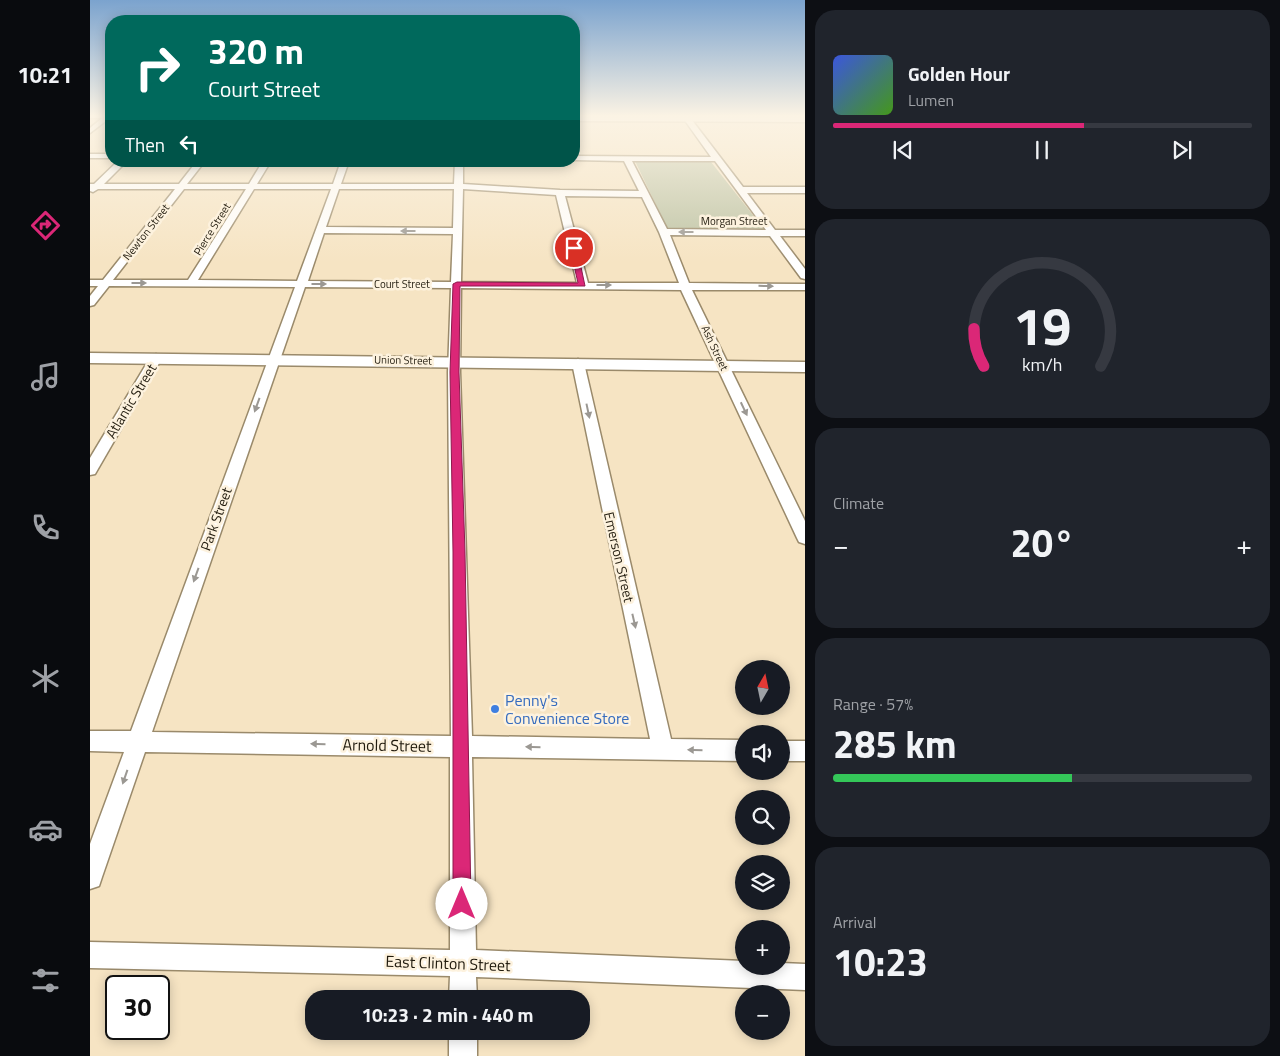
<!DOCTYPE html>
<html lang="en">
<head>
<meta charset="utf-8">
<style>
	body { margin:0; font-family:"Titillium Web",sans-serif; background:#20242c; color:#f1f3f6; height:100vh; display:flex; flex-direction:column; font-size:19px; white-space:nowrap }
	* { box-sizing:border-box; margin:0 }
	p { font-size:16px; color:#9ea1a6 }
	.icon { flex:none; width:28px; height:28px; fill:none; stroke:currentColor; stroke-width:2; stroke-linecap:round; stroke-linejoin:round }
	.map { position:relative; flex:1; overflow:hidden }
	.sheet { display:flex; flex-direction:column; gap:10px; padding:10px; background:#0d0f14; width:475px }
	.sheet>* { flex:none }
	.hud { position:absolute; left:15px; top:15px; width:475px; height:152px; border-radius:20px; box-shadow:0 2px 12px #0003; background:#00695c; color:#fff; overflow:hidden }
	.needle { width:32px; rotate:9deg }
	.tools { position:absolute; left:645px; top:660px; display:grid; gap:10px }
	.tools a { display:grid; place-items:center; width:55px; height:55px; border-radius:50%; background:#171b24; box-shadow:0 2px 12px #0003; font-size:25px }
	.speed { position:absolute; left:15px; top:975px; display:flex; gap:10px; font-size:25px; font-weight:700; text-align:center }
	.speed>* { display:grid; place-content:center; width:65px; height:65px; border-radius:50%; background:#171b24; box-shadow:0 2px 12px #0003; line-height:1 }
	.speed .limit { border:2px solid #111; border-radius:8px; background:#fff; color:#111 }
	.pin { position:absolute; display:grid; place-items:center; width:42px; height:42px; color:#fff; margin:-21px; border:2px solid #fff; border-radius:50%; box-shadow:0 1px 5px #0007 }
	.me { position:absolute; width:55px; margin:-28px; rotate:0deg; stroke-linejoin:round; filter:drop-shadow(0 0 4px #0008) }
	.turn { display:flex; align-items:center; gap:18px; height:105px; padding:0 20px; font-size:22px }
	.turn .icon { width:65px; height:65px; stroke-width:2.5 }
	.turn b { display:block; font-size:35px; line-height:42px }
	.then { display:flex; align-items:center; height:48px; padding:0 20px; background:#0003; gap:10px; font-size:19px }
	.big { font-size:38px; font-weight:700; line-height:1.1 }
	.sheet .card { flex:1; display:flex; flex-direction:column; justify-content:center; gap:8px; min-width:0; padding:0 18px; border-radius:20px; background:#20242c }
	.sheet .dial { align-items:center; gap:0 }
	.dial svg { height:130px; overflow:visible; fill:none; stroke:#363941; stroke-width:7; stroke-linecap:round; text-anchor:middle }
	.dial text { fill:#f1f3f6; stroke:none }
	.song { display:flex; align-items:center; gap:15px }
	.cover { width:60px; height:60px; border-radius:8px; background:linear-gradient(135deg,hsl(230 70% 55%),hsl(100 70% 35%)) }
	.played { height:5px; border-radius:2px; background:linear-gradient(90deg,#db2777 60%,#363941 60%) }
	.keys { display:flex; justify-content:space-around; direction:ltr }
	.heat { display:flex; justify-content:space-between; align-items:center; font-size:28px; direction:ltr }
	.charge { height:8px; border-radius:4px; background:linear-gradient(90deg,#34c759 57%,#363941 0) }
	.trip { position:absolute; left:215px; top:990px; width:285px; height:50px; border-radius:20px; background:#171b24; box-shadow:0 2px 12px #0003; font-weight:700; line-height:50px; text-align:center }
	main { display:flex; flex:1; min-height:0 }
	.tabs { display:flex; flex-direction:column; width:90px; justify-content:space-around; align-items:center; background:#090b0e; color:#9ea1a6 }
	.tabs .icon { width:35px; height:35px }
	.tabs .on { color:#db2777 }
	.tabs b { font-size:22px; color:#f1f3f6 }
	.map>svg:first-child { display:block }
	.green { fill:#bdc3a4 }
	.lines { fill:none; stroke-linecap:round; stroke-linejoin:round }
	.minor-casing { stroke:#9a8a6b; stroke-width:3 }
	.secondary-casing { stroke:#9a8a6b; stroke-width:3 }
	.primary-casing { stroke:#9a8a6b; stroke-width:3 }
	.minor { fill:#fff; fill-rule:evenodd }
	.secondary { fill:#fff; fill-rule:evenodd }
	.primary { fill:#fff; fill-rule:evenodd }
	.oneway { fill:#9b9893 }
	.route { fill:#db2777; stroke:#8e194d }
	.shop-dot { fill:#3f7fe0; stroke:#fdf2de; stroke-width:2 }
	.labels { text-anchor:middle; stroke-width:5; stroke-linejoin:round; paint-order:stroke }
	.far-street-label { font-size:11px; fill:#211b0e; stroke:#fdf2de }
	.street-label { font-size:14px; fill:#211b0e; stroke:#fdf2de }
	.near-shop-label { font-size:16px; fill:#366cbe; stroke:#fdf2de; text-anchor:start }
	.near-street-label { font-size:16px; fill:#211b0e; stroke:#fdf2de }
</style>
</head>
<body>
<main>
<nav class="tabs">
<b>10:21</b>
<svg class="icon on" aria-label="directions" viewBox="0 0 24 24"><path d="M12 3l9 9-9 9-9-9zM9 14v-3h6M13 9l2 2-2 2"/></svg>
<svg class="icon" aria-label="music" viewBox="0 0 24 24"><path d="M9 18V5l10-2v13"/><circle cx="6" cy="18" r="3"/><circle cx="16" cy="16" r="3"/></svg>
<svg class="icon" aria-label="phone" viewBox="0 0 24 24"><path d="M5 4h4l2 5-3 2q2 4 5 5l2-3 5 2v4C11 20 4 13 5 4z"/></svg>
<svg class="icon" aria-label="climate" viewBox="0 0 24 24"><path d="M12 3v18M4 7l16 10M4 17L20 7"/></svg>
<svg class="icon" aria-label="car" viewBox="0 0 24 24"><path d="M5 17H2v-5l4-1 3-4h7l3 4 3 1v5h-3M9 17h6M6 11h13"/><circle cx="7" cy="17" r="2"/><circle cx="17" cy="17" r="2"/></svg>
<svg class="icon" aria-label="filters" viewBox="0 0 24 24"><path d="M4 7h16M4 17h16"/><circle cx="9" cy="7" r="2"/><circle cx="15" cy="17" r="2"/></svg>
</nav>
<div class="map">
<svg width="715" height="1056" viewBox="0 0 715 1056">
	<rect width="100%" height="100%" fill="#f6e4c3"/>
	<path class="green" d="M545 161 621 162 674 229 577 228Z"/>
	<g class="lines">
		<defs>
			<g id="minor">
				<path d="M16 115H21V117L0 133V128Z"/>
				<path d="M591 115H598L653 187H715V193H657L685 230H715V236H690L715 269V279L711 278 680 236 580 235 599 283 715 284V290H602L715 521V544L709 542 707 538 591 290 371 288 370 372 382 736 560 739 482 363 488 359 494 363 581 739 654 740V761L382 757 386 950 654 961V966H691V963L715 964V990L386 977 387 999H359L360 976 0 968V942L360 950V757L55 752 12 877 9 886 0 889V844L34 752 0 751V731H41L205 287 19 286 4 305 0 306V296L8 286H0V280H13L85 189H8L3 192 0 191V184H4L28 161H37L14 184H89L107 161H115L97 184H159L173 161H181L167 184H243L251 161H259L251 184H364L365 161H373V184L470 190 549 191 534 161 484 160V156L621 157ZM542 161H625L676 230 577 229ZM94 189H156L98 280H23ZM164 189H241L207 281 108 280ZM249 189H364L363 228 236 227ZM373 189 466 195 487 283 371 282ZM475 196 552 197 569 232 589 283H498ZM234 233 363 234 361 282 218 281ZM215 287 361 288 358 372 361 736 62 732Z"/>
				<rect x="0" y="154" width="21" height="4"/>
				<path d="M66 354 72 358 5 474 0 475V458L60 358Z"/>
				<rect x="691" y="741" width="24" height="20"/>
				<rect x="359" y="1031" width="28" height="25"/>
			</g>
			<path id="secondary" d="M0 353 715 362V372L0 363Z"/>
			<g id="primary">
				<rect x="0" y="115" width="21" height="3"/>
				<path d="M484 115 715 116V122L484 121Z"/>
			</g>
		</defs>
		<use href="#minor" class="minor-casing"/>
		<use href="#secondary" class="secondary-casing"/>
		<use href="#primary" class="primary-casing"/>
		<use href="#minor" class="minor"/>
		<use href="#secondary" class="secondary"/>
		<use href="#primary" class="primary"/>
	</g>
	<defs><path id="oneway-solid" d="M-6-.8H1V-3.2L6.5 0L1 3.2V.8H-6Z" transform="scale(1.25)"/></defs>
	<g class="oneway">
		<use href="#oneway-solid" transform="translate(318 231) rotate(-180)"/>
		<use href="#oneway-solid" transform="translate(596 232) rotate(-180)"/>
		<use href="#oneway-solid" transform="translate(49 283)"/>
		<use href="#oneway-solid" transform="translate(229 284)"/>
		<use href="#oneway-solid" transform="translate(514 285)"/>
		<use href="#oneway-solid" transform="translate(676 286) rotate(1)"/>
		<use href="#oneway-solid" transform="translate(167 405) rotate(110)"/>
		<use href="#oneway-solid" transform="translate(654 409) rotate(65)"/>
		<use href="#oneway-solid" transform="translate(498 411) rotate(78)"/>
		<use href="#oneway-solid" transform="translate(106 575) rotate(110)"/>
		<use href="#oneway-solid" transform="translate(544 621) rotate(77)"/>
		<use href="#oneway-solid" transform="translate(228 744) rotate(-179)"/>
		<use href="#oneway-solid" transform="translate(443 747) rotate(-179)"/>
		<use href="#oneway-solid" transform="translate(605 750) rotate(-179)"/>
		<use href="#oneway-solid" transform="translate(35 777) rotate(109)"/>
	</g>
	<linearGradient id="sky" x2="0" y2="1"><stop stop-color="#7ba3ce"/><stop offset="0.44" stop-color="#fbf3e4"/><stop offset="1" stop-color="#fbf3e4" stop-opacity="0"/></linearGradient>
	<rect width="715" height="263" fill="url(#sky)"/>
	<path class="route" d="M484 246 487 248 495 286H370L369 372 375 552 381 904 378 910 372 913 366 910 363 904V552L360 372 363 284 367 282 488 283 480 248Z"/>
	<circle class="shop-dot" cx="405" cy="709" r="5"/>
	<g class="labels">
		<g class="far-street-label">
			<text x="644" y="225">Morgan Street</text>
			<text transform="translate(122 229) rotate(-58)" y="4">Pierce Street</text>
			<text transform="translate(56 232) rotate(-52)" y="4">Newton Street</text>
			<text x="312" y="288">Court Street</text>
			<text transform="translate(625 348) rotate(65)" y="4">Ash Street</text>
			<text transform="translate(313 360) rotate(1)" y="4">Union Street</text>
		</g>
		<g class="street-label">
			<text transform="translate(41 401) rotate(-59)" y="5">Atlantic Street</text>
			<text transform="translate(126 519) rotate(-70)" y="5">Park Street</text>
			<text transform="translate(529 557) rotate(77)" y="5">Emerson Street</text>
		</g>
		<g class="near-shop-label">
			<text x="415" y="706">Penny's<tspan x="415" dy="18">Convenience Store</tspan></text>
		</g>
		<g class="near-street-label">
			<text transform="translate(297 745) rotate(1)" y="6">Arnold Street</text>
			<text transform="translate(358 963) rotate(2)" y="6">East Clinton Street</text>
		</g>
	</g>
</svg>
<div class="tools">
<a><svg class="needle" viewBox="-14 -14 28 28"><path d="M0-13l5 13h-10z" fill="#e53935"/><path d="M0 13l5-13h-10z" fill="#9ea1a6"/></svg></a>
<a><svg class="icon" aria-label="sound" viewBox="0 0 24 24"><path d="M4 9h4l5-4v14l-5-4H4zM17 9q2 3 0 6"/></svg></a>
<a><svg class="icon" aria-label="search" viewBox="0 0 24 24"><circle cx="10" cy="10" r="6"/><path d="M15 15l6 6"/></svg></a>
<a><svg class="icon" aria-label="layers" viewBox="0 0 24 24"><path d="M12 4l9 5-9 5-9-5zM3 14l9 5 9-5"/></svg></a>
<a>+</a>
<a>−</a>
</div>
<div class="speed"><div class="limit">30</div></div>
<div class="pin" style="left:484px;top:248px;background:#d93025"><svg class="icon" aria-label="arrive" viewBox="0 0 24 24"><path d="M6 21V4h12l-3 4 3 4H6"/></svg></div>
<svg class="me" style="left:372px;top:904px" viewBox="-20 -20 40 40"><circle r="19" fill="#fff"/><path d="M0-13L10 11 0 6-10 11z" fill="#db2777"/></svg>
<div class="trip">10:23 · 2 min · 440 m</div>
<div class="hud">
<div class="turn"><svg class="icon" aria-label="right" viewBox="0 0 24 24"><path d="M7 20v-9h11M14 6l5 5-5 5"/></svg><div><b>320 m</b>Court Street</div></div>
<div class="then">Then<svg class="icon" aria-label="left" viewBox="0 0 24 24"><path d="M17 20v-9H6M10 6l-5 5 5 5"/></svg></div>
</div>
</div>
<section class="sheet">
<div class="card">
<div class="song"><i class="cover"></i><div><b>Golden Hour</b><p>Lumen</p></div></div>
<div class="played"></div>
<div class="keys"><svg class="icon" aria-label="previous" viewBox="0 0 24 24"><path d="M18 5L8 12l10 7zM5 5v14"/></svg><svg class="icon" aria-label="pause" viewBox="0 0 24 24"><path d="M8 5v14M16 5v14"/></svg><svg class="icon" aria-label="next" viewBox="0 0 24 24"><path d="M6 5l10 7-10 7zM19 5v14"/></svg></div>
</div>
<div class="card dial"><svg viewBox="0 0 100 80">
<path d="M14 69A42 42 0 1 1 86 69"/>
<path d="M14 69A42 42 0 0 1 8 46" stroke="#db2777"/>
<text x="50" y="56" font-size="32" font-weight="700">19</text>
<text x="50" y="72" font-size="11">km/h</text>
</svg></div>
<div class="card"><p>Climate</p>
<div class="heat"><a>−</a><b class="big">20°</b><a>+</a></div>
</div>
<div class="card"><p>Range · 57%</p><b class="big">285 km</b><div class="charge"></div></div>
<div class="card"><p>Arrival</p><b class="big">10:23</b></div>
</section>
</main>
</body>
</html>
